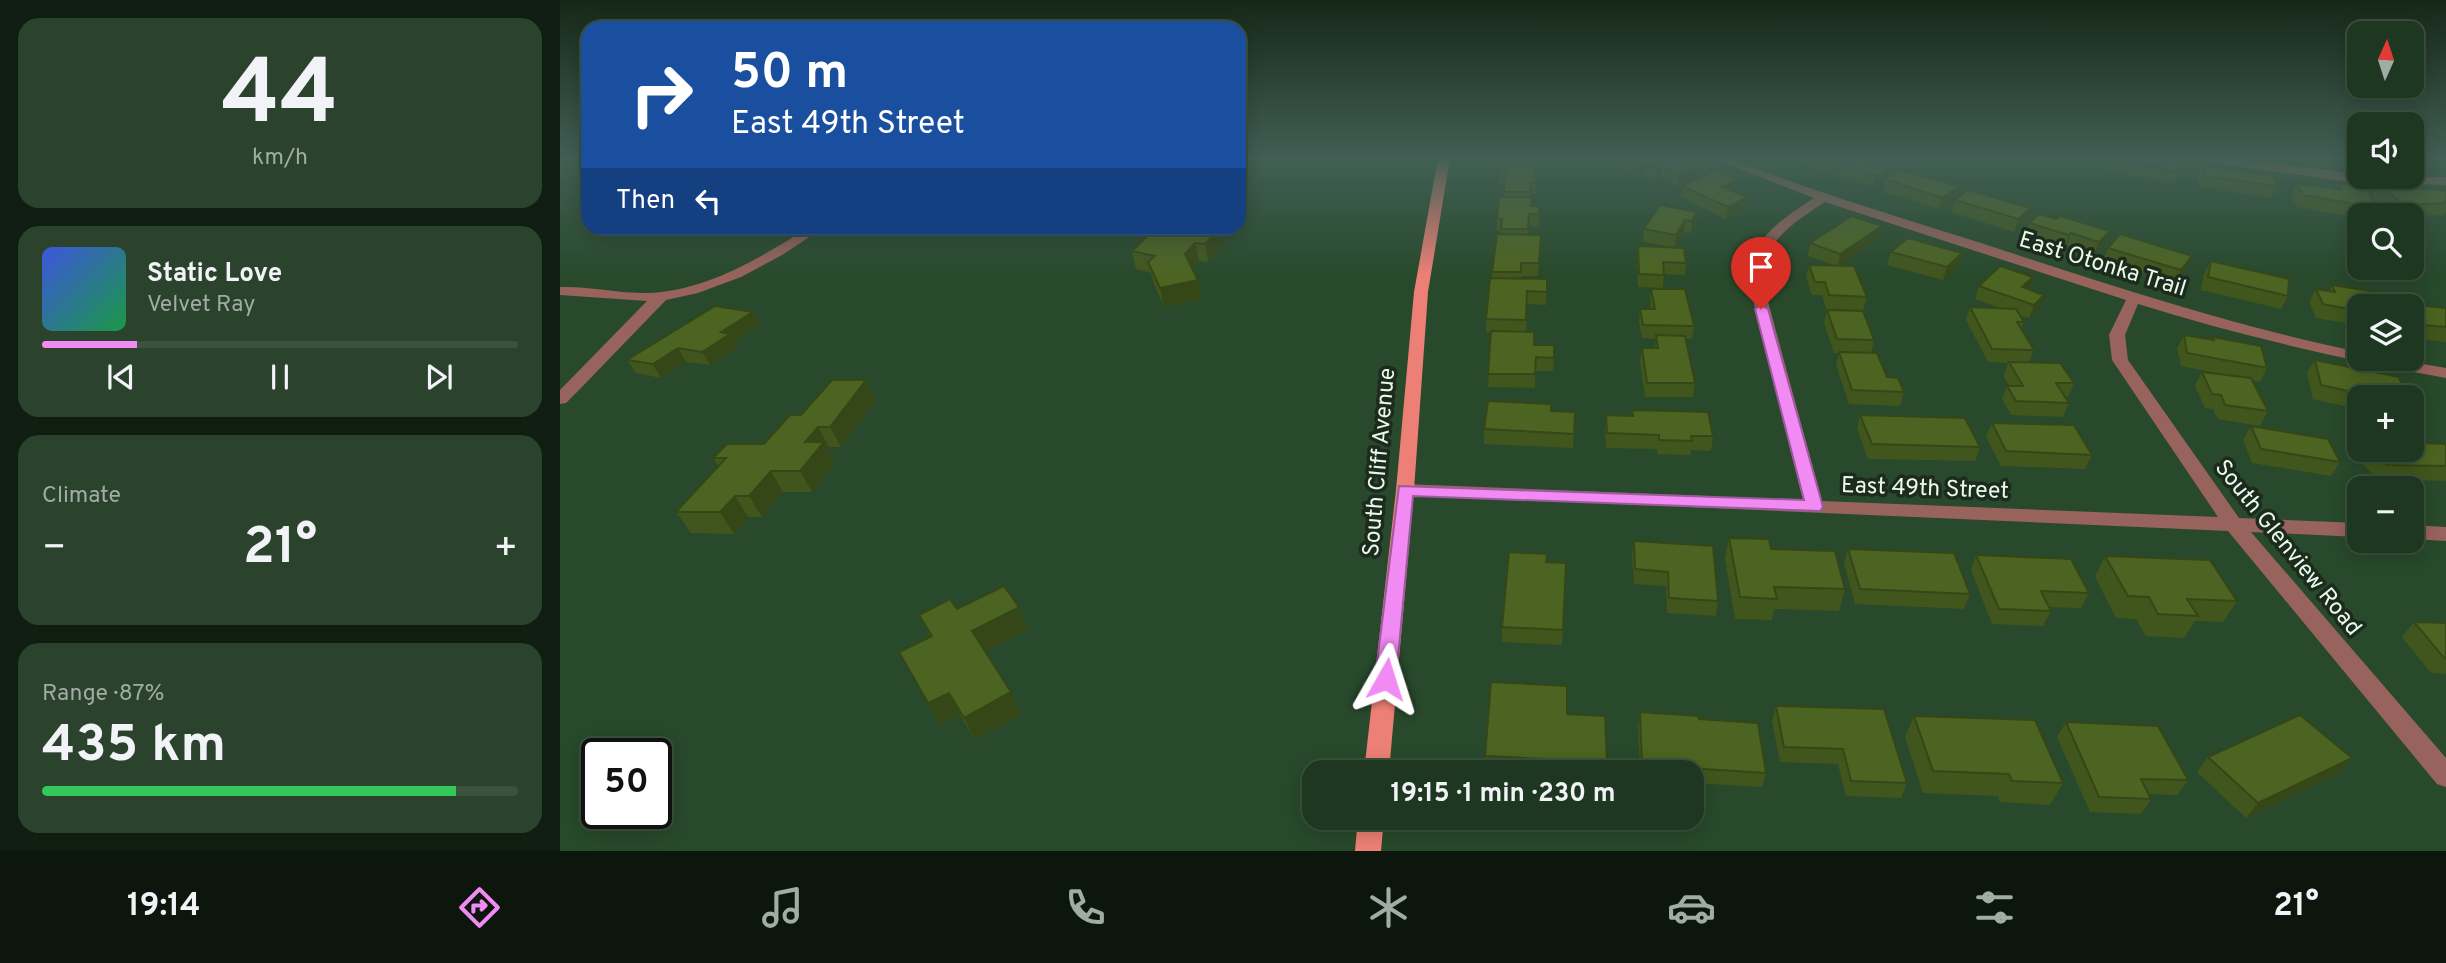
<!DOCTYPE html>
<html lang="en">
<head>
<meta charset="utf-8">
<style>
	body { margin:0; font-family:Overpass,sans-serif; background:#2b422d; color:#f1f3f6; height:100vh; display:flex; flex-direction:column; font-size:26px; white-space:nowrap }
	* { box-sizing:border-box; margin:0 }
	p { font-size:23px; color:#a1aca5 }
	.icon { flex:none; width:38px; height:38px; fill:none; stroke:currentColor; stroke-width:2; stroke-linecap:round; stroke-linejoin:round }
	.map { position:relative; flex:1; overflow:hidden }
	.side { display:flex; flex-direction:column; gap:18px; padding:18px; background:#101e12; width:560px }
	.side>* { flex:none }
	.banner { position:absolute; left:21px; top:21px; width:665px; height:214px; border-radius:21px; box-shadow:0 4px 18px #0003,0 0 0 2px #3c513e; background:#1a4fa0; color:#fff; overflow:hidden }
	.needle { width:46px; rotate:3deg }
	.buttons { position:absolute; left:1787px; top:21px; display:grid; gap:14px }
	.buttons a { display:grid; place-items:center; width:77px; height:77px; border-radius:14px; background:#1e3720; box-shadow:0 4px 18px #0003,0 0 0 2px #3c513e; font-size:35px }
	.speed { position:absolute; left:21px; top:738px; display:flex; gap:14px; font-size:35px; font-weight:700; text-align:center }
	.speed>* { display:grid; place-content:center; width:91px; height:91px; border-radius:50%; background:#1e3720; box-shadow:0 4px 18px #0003,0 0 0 2px #3c513e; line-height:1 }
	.speed .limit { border:4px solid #111; border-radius:10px; background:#fff; color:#111 }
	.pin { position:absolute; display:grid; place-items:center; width:60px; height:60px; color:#fff; margin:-72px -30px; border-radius:50% 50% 50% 0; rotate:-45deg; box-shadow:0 0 7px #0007 }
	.pin .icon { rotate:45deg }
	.me { position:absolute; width:77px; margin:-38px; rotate:6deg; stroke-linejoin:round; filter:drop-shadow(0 0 5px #0008) }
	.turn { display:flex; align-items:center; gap:24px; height:147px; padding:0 35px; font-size:32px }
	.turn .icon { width:91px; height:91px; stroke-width:2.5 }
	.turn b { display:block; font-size:49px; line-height:60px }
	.then { display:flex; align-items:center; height:66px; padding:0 35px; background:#0003; gap:14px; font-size:26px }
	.big { font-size:52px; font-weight:700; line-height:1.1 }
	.side .tile { flex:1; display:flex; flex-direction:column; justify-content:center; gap:10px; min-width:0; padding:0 24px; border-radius:21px; background:#2b422d }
	.side .dial { align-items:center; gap:0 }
	.dial b { font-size:91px; line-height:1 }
	.song { display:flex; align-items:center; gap:21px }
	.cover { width:84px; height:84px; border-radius:10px; background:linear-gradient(135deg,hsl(230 70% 55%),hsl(140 70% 35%)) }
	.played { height:7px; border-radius:4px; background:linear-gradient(90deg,#f28af3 20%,#3c513e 20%) }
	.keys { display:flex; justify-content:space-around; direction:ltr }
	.heat { display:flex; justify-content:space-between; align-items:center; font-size:38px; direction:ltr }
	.charge { height:10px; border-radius:5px; background:linear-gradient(90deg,#34c759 87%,#3c513e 0) }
	.trip { position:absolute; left:742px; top:760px; width:402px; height:70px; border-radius:21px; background:#1e3720; box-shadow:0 4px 18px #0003,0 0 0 2px #3c513e; font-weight:700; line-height:70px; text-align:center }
	.dock { display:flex; height:112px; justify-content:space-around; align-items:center; background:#0c160d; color:#a1aca5 }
	.dock .icon { width:49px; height:49px }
	.dock .current { color:#f28af3 }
	.dock b { font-size:32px; color:#f1f3f6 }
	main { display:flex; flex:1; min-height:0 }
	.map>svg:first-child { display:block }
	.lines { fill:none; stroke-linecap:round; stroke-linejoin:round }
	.minor { fill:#99635d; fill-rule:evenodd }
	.major { fill:#ed8076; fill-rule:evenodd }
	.wall { fill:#41561c }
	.shaded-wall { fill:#354617 }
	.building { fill:#4c6421; stroke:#354617; stroke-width:2 }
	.route { fill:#f28af3; stroke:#9d5a9e; stroke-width:2 }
	.labels { text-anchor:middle; stroke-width:7; stroke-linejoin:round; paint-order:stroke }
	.street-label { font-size:23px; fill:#e7fbe8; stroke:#1c2b1e }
</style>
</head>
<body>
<main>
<section class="side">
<div class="tile dial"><b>44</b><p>km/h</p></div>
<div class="tile">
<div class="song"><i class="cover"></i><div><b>Static Love</b><p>Velvet Ray</p></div></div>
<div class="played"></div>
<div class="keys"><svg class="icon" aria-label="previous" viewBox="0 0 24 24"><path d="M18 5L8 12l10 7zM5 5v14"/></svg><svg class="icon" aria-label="pause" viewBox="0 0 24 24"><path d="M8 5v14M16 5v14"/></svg><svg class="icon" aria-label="next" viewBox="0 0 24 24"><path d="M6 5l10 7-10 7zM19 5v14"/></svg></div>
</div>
<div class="tile"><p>Climate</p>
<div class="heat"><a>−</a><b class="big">21°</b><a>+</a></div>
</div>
<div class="tile"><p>Range · 87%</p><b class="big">435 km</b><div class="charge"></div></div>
</section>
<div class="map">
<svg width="1886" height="851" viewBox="0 0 1886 851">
	<rect width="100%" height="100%" fill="#28492b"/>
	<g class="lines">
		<g class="minor">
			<path d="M1152 158H1169C1251 191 1336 216 1421 243 1546 284 1670 325 1799 352V359H1834L1886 368V378C1782 359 1680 336 1578 304L1565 335 1568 360 1679 518 1799 523V537L1691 532 1886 758V787L1877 784 1668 531 838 494 836 490 845 484 1243 500 1186 272C1197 235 1223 218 1254 198ZM1265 202 1566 300 1549 335 1552 360 1658 517 1262 501 1200 272C1210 237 1236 221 1265 202Z"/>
			<path d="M1638 158H1672L1799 174V177H1886V185L1783 181 1644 162Z"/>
			<path d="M248 228H263L222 255 181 277 138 293 106 300 19 390 6 403 0 404V390L87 301 0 295V287C29 286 57 293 86 293 146 291 198 259 248 228Z"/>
			<path d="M1852 525 1886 527V541L1852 539Z"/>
		</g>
		<g class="major">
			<path d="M878 158H890L868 292 854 490 829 772H804L836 490 854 292Z"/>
			<path d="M798 817H824L821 851H795Z"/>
		</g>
	</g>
	<g class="wall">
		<path d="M942 158H970V163H976V194H970V197L971 206H979V227L969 226 968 235H981L978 276H961V279H987L986 305 967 304 966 332 974 345 994 358 993 371H975V388L928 387 931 333 926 332V319L932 278V272L941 234V231H937V219L944 197V184H939V173Z"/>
		<path d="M1062 158H1117L1136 178 1117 186 1101 178 1096 180 1084 175 1078 177 1061 169Z"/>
		<path d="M1225 158H1301L1327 178 1399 186 1395 198 1379 209 1322 191 1325 180 1313 187 1261 170 1263 161 1252 167Z"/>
		<path d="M1552 158 1622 162 1613 184 1547 170Z"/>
		<path d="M1642 164 1717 186 1711 198 1640 187 1637 175Z"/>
		<path d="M1178 179 1177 191 1175 192 1186 208 1166 219 1120 197 1122 186Z"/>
		<path d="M1777 183 1819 208 1815 215H1799V218L1737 207 1731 195 1737 184 1774 188Z"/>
		<path d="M1818 185 1886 191V213H1884L1883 215 1852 216V215H1836L1812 197Z"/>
		<path d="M1395 200 1471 208 1467 220 1454 232 1391 212Z"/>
		<path d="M1137 212 1136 224 1131 233 1124 232 1115 247 1126 263 1125 275 1104 274 1103 288 1078 287 1077 258 1078 246 1113 247 1083 242 1084 229Z"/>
		<path d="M1496 219 1550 231 1545 243 1534 254 1507 246 1505 248 1465 235 1469 223Z"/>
		<path d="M661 228 664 245 648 262 639 261 632 268 638 280 641 299 604 307 593 281 591 273 576 269 572 251Z"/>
		<path d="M1319 238 1279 266 1307 297 1303 310 1266 309 1262 295H1252L1246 277 1249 265H1274L1248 256 1250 243Z"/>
		<path d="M1548 248 1632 256 1626 268 1615 283 1543 260Z"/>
		<path d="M1331 252 1402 253 1398 266 1383 280 1327 265Z"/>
		<path d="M1651 261 1728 296 1721 309 1641 290 1644 274Z"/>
		<path d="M1473 277 1468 289 1479 308 1469 318 1459 315 1464 322 1461 329 1474 350 1469 362 1514 383 1508 397H1505L1509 403 1503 417 1451 415 1442 399 1447 386H1449L1444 376 1448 363 1428 362 1406 320 1410 307 1441 308 1415 299 1419 286Z"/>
		<path d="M1772 285 1799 306V325L1756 318 1749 302 1756 289 1769 291Z"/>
		<path d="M1091 289 1134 326 1132 339H1126L1135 383 1133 397H1085L1080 361 1082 348H1095L1096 339 1082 338 1079 322 1080 309H1091L1090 302Z"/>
		<path d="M1844 304 1886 308V342L1854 338 1852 336V306H1842Z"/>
		<path d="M1267 310 1314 340 1311 353 1327 377 1344 392 1340 406 1289 404 1276 365 1279 353H1274L1264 323Z"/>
		<path d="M200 325 174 342 177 347 150 365 126 362 101 378 76 373 67 360Z"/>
		<path d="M1624 335 1652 340 1653 337 1707 368 1700 382 1692 380 1708 411 1700 426 1658 419 1653 409 1645 408 1635 386 1642 372 1667 375 1621 366 1617 348Z"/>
		<path d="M1755 360 1845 394 1843 397H1799V406L1797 409 1753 399 1747 373Z"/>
		<path d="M306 380 316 400 281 447H269L268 449 275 463 252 492H223L202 517H188L174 534 131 533 116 512 159 467 153 458 204 444 241 415Z"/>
		<path d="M1072 410 1153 436 1151 451 1131 450 1130 455 1097 454V449L1046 448 1045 429 1046 415 1072 416Z"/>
		<path d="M991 411 1015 412 1013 448 924 444V429Z"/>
		<path d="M1300 415 1420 447 1415 461 1308 459 1297 429Z"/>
		<path d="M1432 423 1532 455 1525 469 1441 466 1426 437Z"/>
		<path d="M1691 426 1780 462 1771 476 1692 463 1683 440Z"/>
		<path d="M1798 436 1799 450H1852L1860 443 1886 444V481L1817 479 1789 450Z"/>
		<path d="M1169 538 1211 549 1285 589 1279 611 1214 609 1212 620 1175 619 1165 559Z"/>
		<path d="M1074 541 1158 601 1156 616 1107 613 1106 586 1074 584 1072 556Z"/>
		<path d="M1288 549 1410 594 1404 609 1295 604 1284 563Z"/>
		<path d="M1416 555 1529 593 1521 608 1489 607 1491 611 1483 626 1432 624 1411 570Z"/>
		<path d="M1545 556 1677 601 1663 622 1635 621 1624 638 1586 636 1576 619 1556 618 1535 577Z"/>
		<path d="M986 562 1006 563 1002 645 942 642V627Z"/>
		<path d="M459 607 468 629 425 651 461 714 415 740 400 715 380 725 339 652 370 636 359 615 397 609Z"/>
		<path d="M1854 622 1886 623V674L1871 673 1842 637Z"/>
		<path d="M1216 706 1347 783 1341 798 1286 796 1278 764 1220 762 1212 721Z"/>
		<path d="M1080 712 1139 719 1206 773 1202 787 1132 783V772H1080L1078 727Z"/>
		<path d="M1007 714 1047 762 1046 772H925V756Z"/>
		<path d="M1354 716 1503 783 1490 805 1440 802 1438 796 1363 793 1345 737Z"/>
		<path d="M1506 722 1628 780 1617 795 1588 794 1591 799 1581 814 1530 812 1497 737Z"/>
		<path d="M1648 757 1779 773 1686 818 1637 772Z"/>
	</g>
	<g class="shaded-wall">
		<path d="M1254 158H1268H1264L1263 161 1252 167Z"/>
		<path d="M1085 163 1084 175 1078 177 1079 165Z"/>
		<path d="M1102 167 1101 178 1096 180 1097 169Z"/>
		<path d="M1137 167 1136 178 1117 186 1119 174Z"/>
		<path d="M1329 167 1327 179 1313 187 1316 176Z"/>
		<path d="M1178 179 1177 191 1161 199 1162 187Z"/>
		<path d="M1399 186 1395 198 1379 209 1382 198Z"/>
		<path d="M1188 197 1186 208 1166 219 1168 207Z"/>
		<path d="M1471 208 1467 220 1454 232 1458 219Z"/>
		<path d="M1137 212 1136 224 1131 233 1132 221Z"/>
		<path d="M1125 220 1124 232 1115 247 1116 235Z"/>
		<path d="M1322 226 1319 238 1278 267 1280 254Z"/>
		<path d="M661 228 664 245 648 262 645 244Z"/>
		<path d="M1550 231 1545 243 1534 254 1539 242Z"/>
		<path d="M1511 233 1507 246 1505 248 1509 235Z"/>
		<path d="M635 243 639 261 628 272 625 254Z"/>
		<path d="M1402 253 1398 266 1383 280 1387 267Z"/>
		<path d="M1632 256 1626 268 1615 283 1621 270Z"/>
		<path d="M1473 277 1468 290 1458 300 1462 287Z"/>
		<path d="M638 280 641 299 604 307 600 288Z"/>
		<path d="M1484 295 1479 308 1469 318 1474 305Z"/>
		<path d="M193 312 200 325 174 342 177 347 150 365 142 352 161 332Z"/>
		<path d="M118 348 126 362 101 378 93 364Z"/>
		<path d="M306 380 316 400 281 447 270 427Z"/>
		<path d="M258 427 269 447 268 449 275 463 252 492 240 471 245 442Z"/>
		<path d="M211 471 223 492 202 517 189 496Z"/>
		<path d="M175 496 188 517 174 534 160 512Z"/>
		<path d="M459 607 468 629 423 653 412 631Z"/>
		<path d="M451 692 461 714 415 740 404 718Z"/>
		<path d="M389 693 400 715 380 725 368 703Z"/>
		<path d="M1792 758 1779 773 1686 818 1698 803Z"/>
	</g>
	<g class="building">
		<path d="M1063 158H1117L1137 167 1119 174 1102 167 1097 169 1085 163 1079 165Z"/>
		<path d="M1264 158H1301L1329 167 1316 176Z"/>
		<path d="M1553 158H1605L1622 162 1618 172Z"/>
		<path d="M940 163H976V183H971L970 192H944L945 173H939Z"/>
		<path d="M1642 164 1673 170 1713 176 1717 186 1645 176Z"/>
		<path d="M1155 170 1178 179 1162 187 1188 197 1168 207 1122 186Z"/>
		<path d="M1339 170 1399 186 1382 198 1325 179Z"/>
		<path d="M1777 183 1804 186 1819 208 1743 195 1737 184 1781 189Z"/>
		<path d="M1818 185 1886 191V203L1845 205Z"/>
		<path d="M1408 190 1471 208 1458 219 1395 200Z"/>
		<path d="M939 197H972L971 206H979V214H969L968 229H941L942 219H937Z"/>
		<path d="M1100 205 1137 212 1132 221 1125 220 1116 235 1084 229Z"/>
		<path d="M1479 214 1496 219 1500 216 1550 231 1539 242 1511 233 1509 235 1469 223Z"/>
		<path d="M1292 216 1322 226 1280 254 1250 243Z"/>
		<path d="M596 228H660L645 244 635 243 625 254 638 280 600 288 588 262 595 256 572 251Z"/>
		<path d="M937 234 981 235 979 263H961V272H932Z"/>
		<path d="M1560 234 1632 256 1621 270 1548 248Z"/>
		<path d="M1348 238 1402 253 1387 267 1331 252Z"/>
		<path d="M1078 246 1124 248 1126 263 1103 262 1104 275 1079 274Z"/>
		<path d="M1651 261 1729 279 1728 296 1648 277Z"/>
		<path d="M1249 265 1294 266 1307 297 1269 295 1265 282H1255Z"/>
		<path d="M1440 266 1473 277 1462 287 1484 295 1474 305 1419 286Z"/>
		<path d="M930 278 987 279V292L967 291 966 320 926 319Z"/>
		<path d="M1772 285 1816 292 1820 300 1827 301 1829 306H1799V311L1763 304 1756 289 1775 292Z"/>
		<path d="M1091 289H1125L1134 326 1083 325 1080 309H1095Z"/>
		<path d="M1844 304 1886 308V327L1863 325 1852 313V306H1845Z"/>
		<path d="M155 306 193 312 161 332 170 334 142 352 118 348 93 364 67 360Z"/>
		<path d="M1410 307 1456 309 1464 322H1457L1474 350 1432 349Z"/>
		<path d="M1267 310 1303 311 1314 340 1277 339Z"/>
		<path d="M931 331 974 332V345H994V358L976 357 975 374H928Z"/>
		<path d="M1096 335 1125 336 1135 383H1087L1082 348H1098Z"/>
		<path d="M1624 335 1654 340 1653 337 1701 346 1707 368 1627 353Z"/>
		<path d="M1279 352 1317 353 1327 377 1338 378 1344 392 1292 390Z"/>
		<path d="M1755 360 1839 377 1845 394 1803 385 1806 395 1761 385Z"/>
		<path d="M1449 362 1500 363 1514 383H1496L1509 403 1456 401 1447 386H1463Z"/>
		<path d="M1642 372 1691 378 1708 411 1665 405 1661 395 1652 394Z"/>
		<path d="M272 380H306L270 427H258L245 442H264L240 471H211L189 496H175L160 512H116L166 458H153L167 444H204L230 415H241Z"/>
		<path d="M928 401 991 404V411L1015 412 1014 434 924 429Z"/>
		<path d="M1072 410 1148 412 1153 436H1131L1132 441 1099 440V435L1047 433 1046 415 1073 416Z"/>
		<path d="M1300 415 1405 418 1420 447 1312 444Z"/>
		<path d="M1432 423 1514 425 1532 455 1446 451Z"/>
		<path d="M1691 426 1768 439 1780 462 1701 449Z"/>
		<path d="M1852 437H1854L1860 443 1886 444V466L1827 465 1812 450H1852Z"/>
		<path d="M1169 538 1209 539 1211 549 1275 551 1285 589 1214 587 1217 599 1180 597Z"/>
		<path d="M1074 541 1153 546 1158 601 1109 598 1108 572 1075 569Z"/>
		<path d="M1288 549 1394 553 1410 594 1300 589Z"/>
		<path d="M949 552 987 554 986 562 1006 563 1003 630 942 627Z"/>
		<path d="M1416 555 1511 559 1529 593 1481 591 1491 611 1439 609Z"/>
		<path d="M1545 556 1650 560 1677 601 1627 599 1638 616 1598 614 1589 597 1568 596Z"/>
		<path d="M444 586 459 607 412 631 451 692 404 718 389 693 368 703 339 652 372 636 359 615 390 599 397 609Z"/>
		<path d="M1854 622 1886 623V659L1884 658Z"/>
		<path d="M931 682 1007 686V714L1045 716 1047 762 925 756Z"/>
		<path d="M1216 706 1324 709 1347 783 1291 781 1283 749 1224 747Z"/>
		<path d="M1080 712 1138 716 1139 719 1198 723 1206 773 1082 765Z"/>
		<path d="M1740 715 1792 758 1698 803 1648 757Z"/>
		<path d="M1354 716 1475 720 1503 783 1452 781 1449 774 1373 771Z"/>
		<path d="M1506 722 1598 726 1628 780 1581 779 1591 799 1539 797Z"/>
	</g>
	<linearGradient id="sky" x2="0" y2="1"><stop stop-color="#162818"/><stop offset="0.57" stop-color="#425f55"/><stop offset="1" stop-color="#425f55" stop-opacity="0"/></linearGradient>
	<rect width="1886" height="277" fill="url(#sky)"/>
	<path class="route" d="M1201 305 1208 309 1263 507 1260 511 853 496 836 679 833 685 826 687 818 685 815 679 839 486 1244 500 1195 309Z"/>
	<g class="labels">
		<g class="street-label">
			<text transform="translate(1543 263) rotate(17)" y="8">East Otonka Trail</text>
			<text transform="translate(818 462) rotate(-85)" y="8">South Cliff Avenue</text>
			<text transform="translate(1365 487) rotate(2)" y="8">East 49th Street</text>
			<text transform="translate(1729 547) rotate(51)" y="8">South Glenview Road</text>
		</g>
	</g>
</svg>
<div class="buttons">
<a><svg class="needle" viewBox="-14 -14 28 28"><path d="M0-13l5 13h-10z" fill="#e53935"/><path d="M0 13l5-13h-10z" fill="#a1aca5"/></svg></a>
<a><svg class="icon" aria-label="sound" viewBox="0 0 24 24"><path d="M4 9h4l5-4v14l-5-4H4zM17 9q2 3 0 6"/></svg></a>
<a><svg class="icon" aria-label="search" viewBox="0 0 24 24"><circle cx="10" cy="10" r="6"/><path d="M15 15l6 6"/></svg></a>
<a><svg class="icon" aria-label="layers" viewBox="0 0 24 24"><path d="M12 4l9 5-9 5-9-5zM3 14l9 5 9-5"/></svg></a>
<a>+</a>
<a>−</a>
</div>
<div class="speed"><div class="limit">50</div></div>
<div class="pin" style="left:1201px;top:309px;background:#d93025"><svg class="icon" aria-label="arrive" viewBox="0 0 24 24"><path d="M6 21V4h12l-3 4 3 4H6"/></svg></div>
<svg class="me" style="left:826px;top:679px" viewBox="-20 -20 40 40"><path d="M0-17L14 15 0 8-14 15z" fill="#f28af3" stroke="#fff" stroke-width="4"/></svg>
<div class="trip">19:15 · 1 min · 230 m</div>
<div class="banner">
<div class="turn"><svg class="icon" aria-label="right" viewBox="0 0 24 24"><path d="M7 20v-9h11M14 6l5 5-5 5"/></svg><div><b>50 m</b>East 49th Street</div></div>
<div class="then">Then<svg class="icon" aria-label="left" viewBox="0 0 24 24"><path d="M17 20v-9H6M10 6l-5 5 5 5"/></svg></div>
</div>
</div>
</main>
<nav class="dock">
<b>19:14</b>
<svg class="icon current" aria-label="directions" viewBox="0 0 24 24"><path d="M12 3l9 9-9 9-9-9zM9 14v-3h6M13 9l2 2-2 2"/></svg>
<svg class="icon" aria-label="music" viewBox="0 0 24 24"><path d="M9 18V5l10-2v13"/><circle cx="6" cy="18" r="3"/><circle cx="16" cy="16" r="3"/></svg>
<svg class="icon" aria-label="phone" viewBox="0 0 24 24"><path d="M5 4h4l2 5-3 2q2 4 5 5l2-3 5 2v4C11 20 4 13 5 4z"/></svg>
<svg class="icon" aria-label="climate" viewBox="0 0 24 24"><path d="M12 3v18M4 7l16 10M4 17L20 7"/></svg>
<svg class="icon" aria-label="car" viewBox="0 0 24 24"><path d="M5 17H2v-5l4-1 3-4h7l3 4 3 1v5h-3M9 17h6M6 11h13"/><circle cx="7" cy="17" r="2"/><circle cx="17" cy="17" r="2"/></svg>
<svg class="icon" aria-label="filters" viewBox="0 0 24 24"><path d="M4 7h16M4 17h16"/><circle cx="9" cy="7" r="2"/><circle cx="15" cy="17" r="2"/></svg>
<b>21°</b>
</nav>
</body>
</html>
